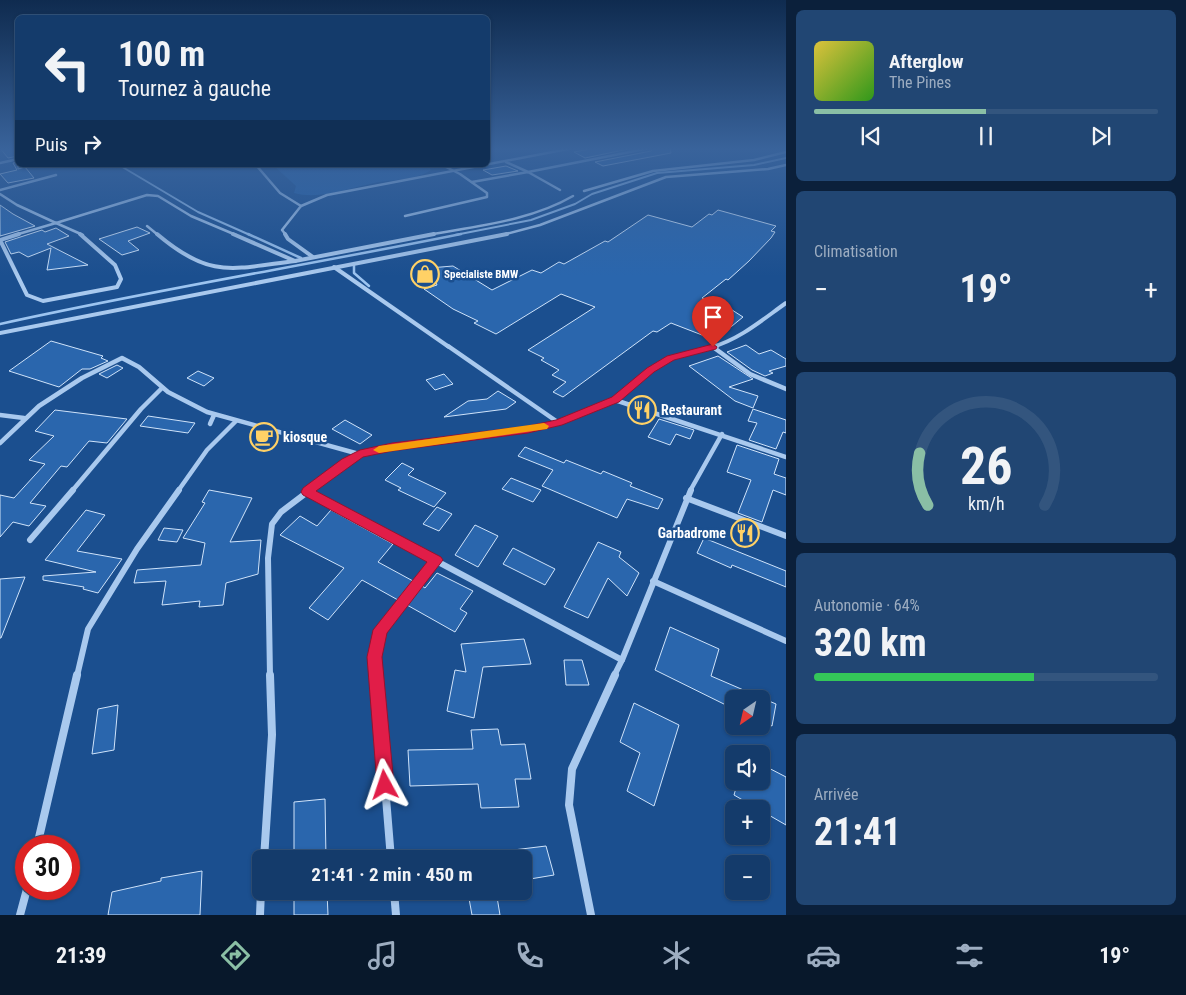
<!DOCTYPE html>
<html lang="fr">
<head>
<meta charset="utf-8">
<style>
	body { margin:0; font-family:"Roboto Condensed",sans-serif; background:#214673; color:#f1f3f6; height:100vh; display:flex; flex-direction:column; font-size:19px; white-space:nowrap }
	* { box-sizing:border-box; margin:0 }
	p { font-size:16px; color:#9dadc1 }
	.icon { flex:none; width:28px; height:28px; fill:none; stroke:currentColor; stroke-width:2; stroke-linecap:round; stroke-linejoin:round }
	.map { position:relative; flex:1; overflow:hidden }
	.panel { display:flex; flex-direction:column; gap:10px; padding:10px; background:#0b203b; width:400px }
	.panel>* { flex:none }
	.guide { position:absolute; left:15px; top:15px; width:475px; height:152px; border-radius:8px; box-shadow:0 1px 4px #0004,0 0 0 1px #33557e; background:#143b6b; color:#f1f3f6; overflow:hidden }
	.needle { width:32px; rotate:214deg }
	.buttons { position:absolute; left:725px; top:690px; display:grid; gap:10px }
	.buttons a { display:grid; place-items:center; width:45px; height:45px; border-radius:8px; background:#143b6b; box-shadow:0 1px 4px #0004,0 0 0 1px #33557e; font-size:25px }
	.speed { position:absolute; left:15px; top:835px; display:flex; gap:10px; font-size:25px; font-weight:700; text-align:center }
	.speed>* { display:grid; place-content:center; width:65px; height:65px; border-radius:50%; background:#143b6b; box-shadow:0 1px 4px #0004,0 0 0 1px #33557e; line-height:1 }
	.speed .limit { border:8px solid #d22; background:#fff; color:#111 }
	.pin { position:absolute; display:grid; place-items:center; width:42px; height:42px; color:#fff; margin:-51px -21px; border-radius:50% 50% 50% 0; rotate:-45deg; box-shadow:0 0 5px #0007 }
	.pin .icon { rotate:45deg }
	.me { position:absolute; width:55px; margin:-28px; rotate:355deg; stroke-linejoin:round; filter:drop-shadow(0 0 4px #0008) }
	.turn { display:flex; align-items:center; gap:18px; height:105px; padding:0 20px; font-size:22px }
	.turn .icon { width:65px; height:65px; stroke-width:2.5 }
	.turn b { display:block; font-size:35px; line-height:42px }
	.then { display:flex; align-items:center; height:48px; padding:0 20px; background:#0003; gap:10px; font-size:19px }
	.big { font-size:38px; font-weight:700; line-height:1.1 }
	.panel .widget { flex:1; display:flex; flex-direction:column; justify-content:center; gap:8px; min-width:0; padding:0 18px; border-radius:8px; background:#214673 }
	.panel .dial { align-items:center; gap:0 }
	.dial svg { height:130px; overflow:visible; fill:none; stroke:#33557e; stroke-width:7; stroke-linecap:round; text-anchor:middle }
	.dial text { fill:#f1f3f6; stroke:none }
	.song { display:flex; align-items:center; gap:15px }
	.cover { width:60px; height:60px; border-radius:8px; background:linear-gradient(135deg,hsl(50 70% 55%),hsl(110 70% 35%)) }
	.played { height:5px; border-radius:2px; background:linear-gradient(90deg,#8abfa5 50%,#33557e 50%) }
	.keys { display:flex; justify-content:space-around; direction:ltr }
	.heat { display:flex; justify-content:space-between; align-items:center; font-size:28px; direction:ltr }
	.charge { height:8px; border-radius:4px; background:linear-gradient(90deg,#34c759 64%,#33557e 0) }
	.trip { position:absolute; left:252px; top:850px; width:280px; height:50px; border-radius:8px; background:#143b6b; box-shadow:0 1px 4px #0004,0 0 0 1px #33557e; font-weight:700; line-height:50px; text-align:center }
	.tabs { display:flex; height:80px; justify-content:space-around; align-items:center; background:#08182b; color:#9dadc1 }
	.tabs .icon { width:35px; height:35px }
	.tabs .current { color:#8abfa5 }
	.tabs b { font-size:22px; color:#f1f3f6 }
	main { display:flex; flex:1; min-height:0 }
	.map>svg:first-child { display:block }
	.green { fill:#2461a8 }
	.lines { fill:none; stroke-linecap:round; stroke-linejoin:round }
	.stream-far1 { stroke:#9cc4f0; stroke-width:2 }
	.stream { stroke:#9cc4f0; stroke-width:2.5 }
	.building { fill:#2a66ad; stroke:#cfe3fa }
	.street-far4 { stroke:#a9c9ee; stroke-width:2.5 }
	.street-far3 { stroke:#a9c9ee; stroke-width:4 }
	.street-far2 { stroke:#a9c9ee; stroke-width:4.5 }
	.street-far1 { stroke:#a9c9ee; stroke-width:6 }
	.street { stroke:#a9c9ee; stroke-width:8 }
	.route { fill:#e11d48; stroke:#92132f }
	.slow { fill:#f59e0b }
	.labels { text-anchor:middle; stroke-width:5; stroke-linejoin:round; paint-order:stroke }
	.far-poi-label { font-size:11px; font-weight:bold; fill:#fff; stroke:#1b4f8f; text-anchor:start }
	.poi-label { font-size:14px; font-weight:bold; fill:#fff; stroke:#1b4f8f; text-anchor:start }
</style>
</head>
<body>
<main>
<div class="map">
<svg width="786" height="915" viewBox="0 0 786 915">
	<rect width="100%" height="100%" fill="#1b4f8f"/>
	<path class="green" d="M273 165H427L431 170C414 181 394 179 374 183 349 188 320 200 294 193L296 186Z"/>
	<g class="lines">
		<g class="stream-far1">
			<path d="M119 165 198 212 250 235"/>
			<path d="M455 235 531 220 575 204 592 194 657 173 754 165 786 158"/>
		</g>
		<g class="stream">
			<path d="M248 234 301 258"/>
			<path d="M354 266V273L369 286"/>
			<path d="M0 324C153 290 308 265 461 234"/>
		</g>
	</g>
	<g class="building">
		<path d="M0 148H18V156L8 158Z"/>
		<path d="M596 148H633L585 158 574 152Z"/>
		<path d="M653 148H670L671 153 603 166 595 162 651 151Z"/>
		<path d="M18 162V169L25 167 34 178 8 183 0 174 17 170 13 163Z"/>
		<path d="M506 166 518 171 492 175 483 170Z"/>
		<path d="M0 205 13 214 35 226 0 236Z"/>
		<path d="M718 210 776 226 771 231 775 232 771 238 749 261 728 280 726 279 702 298 729 308 743 317 715 340 671 323 657 332 653 331 563 397 553 392 566 382 552 375 559 370 541 360 544 358 528 350 595 307 561 294 496 334 474 323 478 321 453 309 424 289 437 285 429 268 453 266 492 290 532 270 541 273 559 262 564 264 605 241 608 242 648 215 692 227 709 214 712 215Z"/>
		<path d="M137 227 150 233 128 241 139 250 122 255 99 239Z"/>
		<path d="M56 228 69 236 47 244 88 265 47 270 51 248 28 257 19 252 11 254 5 242 42 230 45 232Z"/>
		<path d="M51 341 103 356 101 358 108 361 90 369H82L59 387 9 371Z"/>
		<path d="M746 345 759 354 771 350 786 359V366L769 371 773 373 765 376 752 370 727 352Z"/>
		<path d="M718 356 753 379 729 387 758 396 753 408 735 401 689 366Z"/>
		<path d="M117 365 123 368 107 378 99 374Z"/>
		<path d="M198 371 214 378 204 386 187 378Z"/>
		<path d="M444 374 453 384 435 390 426 380Z"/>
		<path d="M498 391 516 402 506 409 444 417 468 401 487 399Z"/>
		<path d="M753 409 786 420V433L783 432 776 449 749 440 757 423 748 421Z"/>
		<path d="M55 410 127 419 107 443 89 441 67 467 61 466 30 503 46 506 29 526 13 522 0 537V495L14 498 45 464 29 460 54 436 35 431Z"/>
		<path d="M148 416 195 423 188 433 140 426Z"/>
		<path d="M659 419 694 430 690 439 676 434 670 445 648 437Z"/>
		<path d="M345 420 372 435 360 444 332 429Z"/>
		<path d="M737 445 779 459 774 474 786 478V495L773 490 762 522 738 513 751 480 727 472Z"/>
		<path d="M525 447 564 463 566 460 601 474 603 471 632 483 630 486 663 499 658 509 627 499 617 518 542 486 553 470 518 456Z"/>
		<path d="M402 463 414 469 408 475 446 493 434 507 398 490 401 488 385 480Z"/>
		<path d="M511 478 541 490 533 502 502 489Z"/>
		<path d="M209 490 252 498 230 542 261 540 258 574 226 583 223 605 199 607 200 601 162 605 166 581 134 583 137 570 201 565 205 543 183 538 205 503 202 502Z"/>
		<path d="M437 507 452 514 439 531 423 524Z"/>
		<path d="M86 510 105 515 77 551 122 559 98 593 83 589 84 587 43 580V576L96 572 45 560Z"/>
		<path d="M331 510 393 544 378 562 413 581 398 600 362 580 328 620 309 608 344 568 280 535 300 516 317 526Z"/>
		<path d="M475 525 498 536 478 567 455 555Z"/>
		<path d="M164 528 183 530 177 542 158 540Z"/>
		<path d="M704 538 786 571V587L732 565 731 568 697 553Z"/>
		<path d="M598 542 621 552 619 557 639 573 627 596 608 578 588 618 564 607Z"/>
		<path d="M513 548 555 569 545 585 503 564Z"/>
		<path d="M437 573 473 591 460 609 467 613 455 632 407 605 422 586 425 588Z"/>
		<path d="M25 577 1 638H0V579Z"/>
		<path d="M670 627 719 649 711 676 776 704 772 726 761 721V699H734V709L655 670Z"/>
		<path d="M524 639 531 664 483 667 474 718 447 711 455 670 466 672 461 644Z"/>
		<path d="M564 660H582L589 685H566Z"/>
		<path d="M634 703 679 725 654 806 627 791 640 753 620 742Z"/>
		<path d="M118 705 114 750 92 754 98 709Z"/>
		<path d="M498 729 501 745 525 744 531 779H515L519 807 481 808 478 784 410 786 408 750 473 749 471 730Z"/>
		<path d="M761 764 786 777V825L734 795 738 781H761Z"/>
		<path d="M325 799 326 859H294V802Z"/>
		<path d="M546 846 554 875 524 880V859H498L497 852Z"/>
		<path d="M202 871 200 915H108L112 892 161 881V878Z"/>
		<path d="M294 891H327L328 915H294Z"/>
		<path d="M478 891H496L500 915H472L468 893Z"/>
	</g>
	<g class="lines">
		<g class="street-far4">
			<path d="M506 162 528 172 650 148"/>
			<path d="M0 163 18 159"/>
			<path d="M256 165 280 193 301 206 282 230 286 235"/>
			<path d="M472 182 528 172 560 190"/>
			<path d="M0 190 56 175"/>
			<path d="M584 191 653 171 754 160 786 152"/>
			<path d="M0 194 17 205 56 223"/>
			<path d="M301 206 327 195 573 148"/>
			<path d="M405 216 487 197V193L460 174 442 165"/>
			<path d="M56 223 83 235"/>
			<path d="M56 223 147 195 158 196 191 216 236 235"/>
			<path d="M147 226 158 235"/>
			<path d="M15 235 56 223"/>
			<path d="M428 235C476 226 530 221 573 196"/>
			<path d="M502 235 540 225 666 177 768 169 786 165"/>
		</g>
		<g class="street-far3">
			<path d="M19 234 0 240 27 295 43 301 117 287 121 279 115 265 80 234"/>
			<path d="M157 234C210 279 231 269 295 261"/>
			<path d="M233 234 295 261 434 234"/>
			<path d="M285 234 288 239 313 257"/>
			<path d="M334 267 449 347"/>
			<path d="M0 333 507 234"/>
			<path d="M712 347C740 339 762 320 786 303"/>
		</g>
		<g class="street-far2">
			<path d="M448 346 559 423"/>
			<path d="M713 347 750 374 786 389"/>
			<path d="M615 400 786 457"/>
			<path d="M0 415 24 418"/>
			<path d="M210 424 214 415"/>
			<path d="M0 443 39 406 82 378 122 358 139 367 168 392 207 412 359 454"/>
			<path d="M72 491 141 409 162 388"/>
			<path d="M178 491 207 450 236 421"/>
			<path d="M308 491 360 454 392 447 528 430 559 423 615 400 651 370 671 358 717 346"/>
			<path d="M690 491 722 434"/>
		</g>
		<g class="street-far1">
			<path d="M307 492 622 660 691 490"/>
			<path d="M686 498 786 536"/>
			<path d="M30 540 73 490"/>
			<path d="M653 581 786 641"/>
			<path d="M77 676 88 629 137 549 179 490"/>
			<path d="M270 676 268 558 272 524 281 512 310 490"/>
			<path d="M377 676 375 657 380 630 436 561"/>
			<path d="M614 676 622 660"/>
		</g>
		<g class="street">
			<path d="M376 675 391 859"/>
			<path d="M37 846 77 675"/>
			<path d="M264 859 272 735 270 675"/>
			<path d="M394 891 396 915"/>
			<path d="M20 915 27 889"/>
			<path d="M260 915 261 891"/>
			<path d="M591 915 569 805 572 769 615 675"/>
		</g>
	</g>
	<linearGradient id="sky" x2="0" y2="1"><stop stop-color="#0f2b4f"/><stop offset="0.54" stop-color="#39639b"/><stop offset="1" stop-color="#39639b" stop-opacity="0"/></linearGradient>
	<rect width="786" height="276" fill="url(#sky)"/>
	<path class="route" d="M713 344 717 347 716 349 674 360 654 372 619 402 562 425 528 433 392 451 363 457 316 491 441 557 443 560 387 633 382 657 394 785 392 791 385 794 379 791 377 785 367 657 373 630 427 562 303 495 301 492 303 488 342 459 360 450 392 443 528 426 556 420 612 397 647 368 667 356Z"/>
	<path class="slow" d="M544 423 549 426 547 429 379 453 373 450 379 446Z"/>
	<defs>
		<symbol id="shop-ring" viewBox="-11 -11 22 22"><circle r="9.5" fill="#1b4f8f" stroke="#ffd166" stroke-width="1.5"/><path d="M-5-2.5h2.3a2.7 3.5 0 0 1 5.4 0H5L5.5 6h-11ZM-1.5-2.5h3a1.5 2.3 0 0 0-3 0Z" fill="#ffd166"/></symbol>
		<symbol id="restaurant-ring" viewBox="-11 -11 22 22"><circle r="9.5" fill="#1b4f8f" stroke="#ffd166" stroke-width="1.5"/><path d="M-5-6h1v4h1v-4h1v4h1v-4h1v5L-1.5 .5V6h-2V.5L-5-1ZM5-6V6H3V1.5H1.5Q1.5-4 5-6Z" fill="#ffd166"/></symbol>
		<symbol id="cafe-ring" viewBox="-11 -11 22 22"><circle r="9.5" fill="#1b4f8f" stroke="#ffd166" stroke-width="1.5"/><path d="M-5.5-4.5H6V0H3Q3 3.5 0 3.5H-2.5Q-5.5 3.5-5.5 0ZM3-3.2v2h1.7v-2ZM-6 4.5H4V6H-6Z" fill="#ffd166"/></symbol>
	</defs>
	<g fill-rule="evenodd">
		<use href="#shop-ring" x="409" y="258" width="32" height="32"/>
		<use href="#restaurant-ring" x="626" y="394" width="32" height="32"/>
		<use href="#cafe-ring" x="248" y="421" width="32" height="32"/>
		<use href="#restaurant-ring" x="729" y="517" width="32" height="32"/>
	</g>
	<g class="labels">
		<g class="far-poi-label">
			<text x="444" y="278">Specialiste BMW</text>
		</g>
		<g class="poi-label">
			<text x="661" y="415">Restaurant</text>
			<text x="283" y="442">kiosque</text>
			<text x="726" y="538" text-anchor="end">Garbadrome</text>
		</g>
	</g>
</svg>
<div class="buttons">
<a><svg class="needle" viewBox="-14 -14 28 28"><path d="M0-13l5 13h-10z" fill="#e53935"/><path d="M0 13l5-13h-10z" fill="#9dadc1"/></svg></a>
<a><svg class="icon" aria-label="sound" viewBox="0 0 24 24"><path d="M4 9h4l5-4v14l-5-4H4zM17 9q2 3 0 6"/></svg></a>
<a>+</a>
<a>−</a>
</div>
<div class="speed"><div class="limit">30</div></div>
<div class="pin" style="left:713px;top:347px;background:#d93025"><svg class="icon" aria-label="arrive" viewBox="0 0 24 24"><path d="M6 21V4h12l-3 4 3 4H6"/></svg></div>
<svg class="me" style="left:385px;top:785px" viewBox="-20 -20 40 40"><path d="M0-17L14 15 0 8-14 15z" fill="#e11d48" stroke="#fff" stroke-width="4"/></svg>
<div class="trip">21:41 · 2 min · 450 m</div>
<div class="guide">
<div class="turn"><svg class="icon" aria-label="left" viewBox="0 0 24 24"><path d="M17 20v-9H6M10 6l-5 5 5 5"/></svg><div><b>100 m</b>Tournez à gauche</div></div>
<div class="then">Puis<svg class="icon" aria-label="right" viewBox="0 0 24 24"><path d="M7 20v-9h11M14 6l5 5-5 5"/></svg></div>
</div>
</div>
<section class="panel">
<div class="widget">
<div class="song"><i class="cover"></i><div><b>Afterglow</b><p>The Pines</p></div></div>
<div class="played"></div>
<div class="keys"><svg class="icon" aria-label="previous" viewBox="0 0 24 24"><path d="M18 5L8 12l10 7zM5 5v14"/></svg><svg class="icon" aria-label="pause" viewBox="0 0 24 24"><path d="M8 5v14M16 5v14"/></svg><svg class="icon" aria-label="next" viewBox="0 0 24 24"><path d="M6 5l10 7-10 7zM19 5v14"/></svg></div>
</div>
<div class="widget"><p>Climatisation</p>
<div class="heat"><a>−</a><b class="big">19°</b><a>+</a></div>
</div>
<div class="widget dial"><svg viewBox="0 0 100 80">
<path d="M14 69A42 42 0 1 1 86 69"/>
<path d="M14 69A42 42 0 0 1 9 37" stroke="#8abfa5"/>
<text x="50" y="56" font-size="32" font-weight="700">26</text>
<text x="50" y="72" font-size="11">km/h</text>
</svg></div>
<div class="widget"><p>Autonomie · 64%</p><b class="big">320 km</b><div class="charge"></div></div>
<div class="widget"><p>Arrivée</p><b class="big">21:41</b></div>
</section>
</main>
<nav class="tabs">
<b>21:39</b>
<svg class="icon current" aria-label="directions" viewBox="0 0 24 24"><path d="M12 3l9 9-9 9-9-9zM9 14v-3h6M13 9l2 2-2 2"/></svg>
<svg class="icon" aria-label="music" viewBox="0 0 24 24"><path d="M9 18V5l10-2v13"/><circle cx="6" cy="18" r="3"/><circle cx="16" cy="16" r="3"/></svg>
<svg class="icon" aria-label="phone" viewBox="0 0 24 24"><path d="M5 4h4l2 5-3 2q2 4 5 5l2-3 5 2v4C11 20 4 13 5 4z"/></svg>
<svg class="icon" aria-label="climate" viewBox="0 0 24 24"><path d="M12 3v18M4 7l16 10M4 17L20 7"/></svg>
<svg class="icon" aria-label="car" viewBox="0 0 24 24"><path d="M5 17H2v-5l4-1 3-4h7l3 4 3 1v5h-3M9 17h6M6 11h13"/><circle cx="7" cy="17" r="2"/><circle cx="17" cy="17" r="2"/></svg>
<svg class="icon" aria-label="filters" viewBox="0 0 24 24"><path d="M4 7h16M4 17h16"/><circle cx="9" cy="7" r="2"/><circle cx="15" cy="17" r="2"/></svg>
<b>19°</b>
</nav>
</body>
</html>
